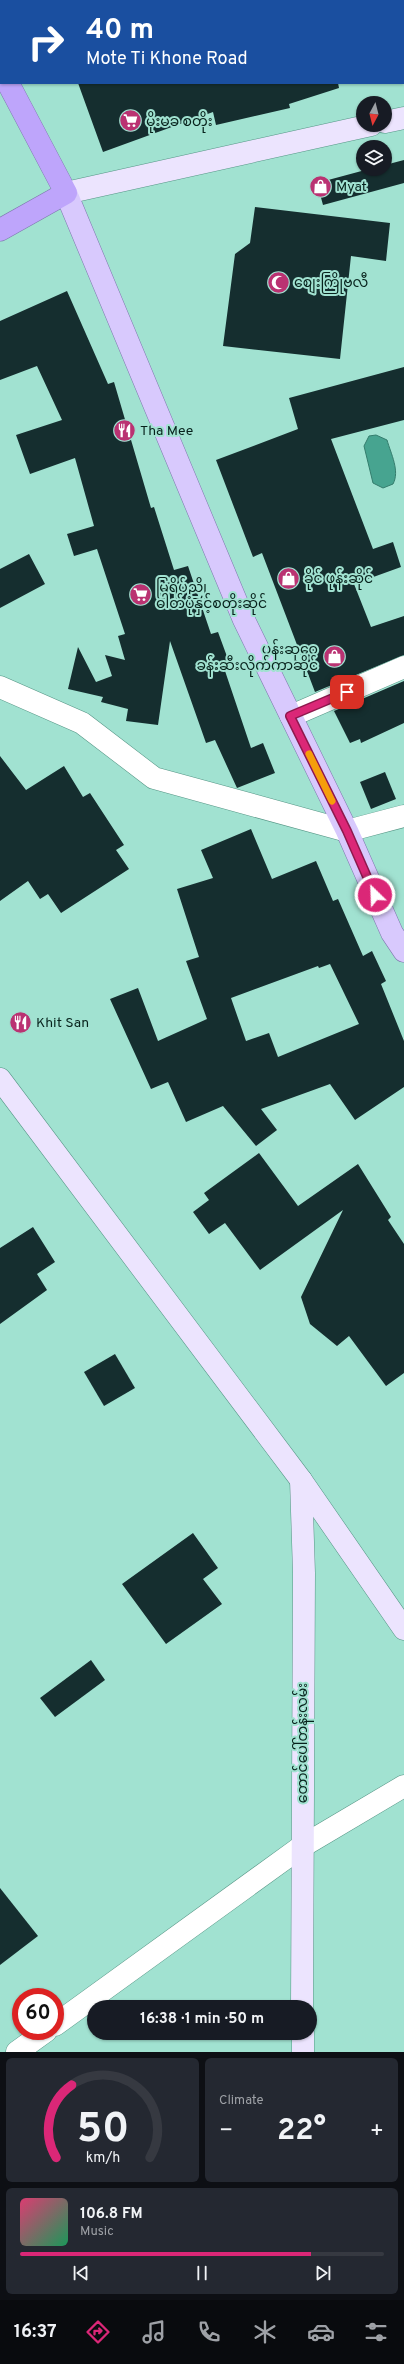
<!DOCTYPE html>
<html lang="en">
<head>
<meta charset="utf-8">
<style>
	body { margin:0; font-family:Overpass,"Noto Sans Myanmar",sans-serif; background:#242831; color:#f1f3f6; height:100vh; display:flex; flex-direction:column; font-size:15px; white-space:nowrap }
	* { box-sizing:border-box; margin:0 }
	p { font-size:13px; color:#9ea1a6 }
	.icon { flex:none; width:22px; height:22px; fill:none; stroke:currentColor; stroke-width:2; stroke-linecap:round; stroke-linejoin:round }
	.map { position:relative; height:2052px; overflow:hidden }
	.details { display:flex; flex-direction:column; gap:6px; padding:6px; background:#0d0f14; flex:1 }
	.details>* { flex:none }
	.banner { position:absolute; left:0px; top:0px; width:404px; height:84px; box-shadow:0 1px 3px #0004; background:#1a4fa0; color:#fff; overflow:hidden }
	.needle { width:26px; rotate:187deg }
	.tools { position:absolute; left:356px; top:96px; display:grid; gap:8px }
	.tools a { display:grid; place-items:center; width:36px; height:36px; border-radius:50%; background:#171b24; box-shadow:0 1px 3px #0004; font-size:20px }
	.speed { position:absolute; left:12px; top:1988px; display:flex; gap:8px; font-size:20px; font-weight:700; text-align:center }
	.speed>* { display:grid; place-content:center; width:52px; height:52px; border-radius:50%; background:#171b24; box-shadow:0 1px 3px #0004; line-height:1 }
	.speed .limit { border:6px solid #d22; background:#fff; color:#111 }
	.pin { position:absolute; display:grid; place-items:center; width:34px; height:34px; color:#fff; margin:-17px; border-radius:8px; box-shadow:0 2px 6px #0006 }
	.me { position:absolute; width:44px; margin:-22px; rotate:336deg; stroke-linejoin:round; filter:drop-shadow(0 0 3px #0008) }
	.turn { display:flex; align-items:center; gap:14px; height:84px; padding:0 20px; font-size:18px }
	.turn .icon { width:52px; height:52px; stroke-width:2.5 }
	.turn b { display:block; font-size:28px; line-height:34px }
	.big { font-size:30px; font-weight:700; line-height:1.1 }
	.details .widget { flex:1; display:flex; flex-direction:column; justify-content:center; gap:6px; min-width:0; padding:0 14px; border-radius:6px; background:#242831 }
	.details .dial { align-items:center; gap:0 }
	.dial svg { height:104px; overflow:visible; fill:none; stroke:#363941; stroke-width:7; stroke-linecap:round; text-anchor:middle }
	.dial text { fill:#f1f3f6; stroke:none }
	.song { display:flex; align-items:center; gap:12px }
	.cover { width:48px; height:48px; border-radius:6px; background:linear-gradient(135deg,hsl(340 70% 55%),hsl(150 70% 35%)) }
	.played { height:4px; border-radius:2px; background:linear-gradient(90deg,#db2777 80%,#363941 80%) }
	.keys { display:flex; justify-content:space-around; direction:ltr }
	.heat { display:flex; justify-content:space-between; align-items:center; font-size:22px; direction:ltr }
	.details .tiles { flex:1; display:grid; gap:6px; grid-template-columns:1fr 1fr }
	.widget:last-child { grid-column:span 2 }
	.trip { position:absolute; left:87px; top:2000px; width:230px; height:40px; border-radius:20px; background:#171b24; box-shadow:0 1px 3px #0004; font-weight:700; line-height:40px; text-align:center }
	.tabs { display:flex; height:64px; justify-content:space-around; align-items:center; background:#090b0e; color:#9ea1a6 }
	.tabs .icon { width:28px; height:28px }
	.tabs .active { color:#db2777 }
	.tabs b { font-size:18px; color:#f1f3f6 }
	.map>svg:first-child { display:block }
	.water { fill:#47a490; stroke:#347d6d }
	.building { fill:#152e2f; fill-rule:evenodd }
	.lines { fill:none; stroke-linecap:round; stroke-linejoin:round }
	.street-casing { stroke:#559585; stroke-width:23 }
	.secondary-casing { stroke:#559585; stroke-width:23 }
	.primary-casing { stroke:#7e77ad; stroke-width:23 }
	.highway-casing { stroke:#7e77ad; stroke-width:23 }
	.street { stroke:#fff; stroke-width:22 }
	.secondary { stroke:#ece4fe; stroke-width:22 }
	.primary { stroke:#d8c9fd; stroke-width:22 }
	.highway { stroke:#bea5fb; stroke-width:22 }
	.route-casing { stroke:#8e194d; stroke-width:10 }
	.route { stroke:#db2777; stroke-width:7 }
	.slow { stroke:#f59e0b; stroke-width:7 }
	.labels { text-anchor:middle; stroke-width:4; stroke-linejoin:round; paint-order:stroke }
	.poi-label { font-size:14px; fill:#07221c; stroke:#a1e2d1; text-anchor:start }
	.street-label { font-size:14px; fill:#07221c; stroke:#a1e2d1 }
</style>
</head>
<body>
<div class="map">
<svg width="404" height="2052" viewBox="0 0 404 2052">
	<rect width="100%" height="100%" fill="#a1e2d1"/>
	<path class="water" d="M376 435 387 440C391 454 400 471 393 484L383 488 373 483 364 446 369 436Z"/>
	<g class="building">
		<path d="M78 83H338L339 88 289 104 290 108 216 125 213 112 103 152Z"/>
		<path d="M404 160V183L323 205 317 183 369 169H385V165Z"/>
		<path d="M255 207 390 223 386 261 351 256 340 359 223 346 235 254 250 243Z"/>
		<path d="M67 291 108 384 114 382 151 508 154 507 174 570 188 566 211 634 218 632 229 662 223 665 251 748 263 743 275 773 237 788 215 740 206 743 170 641 158 725 126 721 128 709 101 702 103 697 68 689 78 647 96 682 112 676 105 655 125 660 118 636 125 634 97 549 74 556 67 534 94 526 75 458 30 474 16 435 62 420 37 366 0 380V321Z"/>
		<path d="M404 367V420L331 439 373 549 393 542 401 567 354 584 371 627 404 616V655L315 692 262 553 253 557 216 460 298 429 289 398Z"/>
		<path d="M29 554 45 584 0 608V569Z"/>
		<path d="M404 681V723L361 743 360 739 350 743 334 711Z"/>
		<path d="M0 756 26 790 64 766 83 797 90 793 124 845 116 850 129 869 61 913 48 894 40 899 28 881 0 901Z"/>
		<path d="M385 772 396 799 371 809 360 782Z"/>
		<path d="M251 829 272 879 316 861 333 901 338 899 363 956 372 951 386 981 381 984 404 1041V1087L355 1120 330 1084 261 1109 277 1130 256 1146 223 1106 186 1122 168 1082 151 1089 110 999 138 988 158 1041 207 1019 186 961 199 957 177 889 213 878 201 850ZM330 964 359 1024 278 1057 269 1033 246 1041 231 998 318 966 319 968Z"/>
		<path d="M259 1153 298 1206 358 1164 391 1217 388 1220 404 1244V1373L386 1386 349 1336 337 1346 310 1324 301 1297 343 1210 260 1270 225 1223 209 1234 193 1212 209 1200 204 1193Z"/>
		<path d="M33 1227 55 1262 37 1274 47 1290 0 1324V1248Z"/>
		<path d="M115 1354 135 1388 104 1406 84 1372Z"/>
		<path d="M193 1533 218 1568 203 1579 222 1604 166 1644 122 1584Z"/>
		<path d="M91 1660 105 1680 55 1717 40 1698Z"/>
		<path d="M0 1888 38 1936 0 1965Z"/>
	</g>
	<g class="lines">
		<defs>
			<g id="street">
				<path d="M0 687 82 723 154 778 347 831 404 816"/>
				<path d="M291 716 404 667"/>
				<path d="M55 2025 301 1847 404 1786"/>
				<path d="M17 2052 46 2031"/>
			</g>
			<g id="secondary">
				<path d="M385 122 404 118"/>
				<path d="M66 193 371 125"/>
				<path d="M0 1079 301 1480 404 1629"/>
				<path d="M301 1480 304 1573 302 2007"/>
				<path d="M303 2033V2052"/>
			</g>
			<path id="primary" d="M66 193 244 620 347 831 392 933 404 951"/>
			<g id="highway">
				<path d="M0 64 1 67"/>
				<path d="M0 230 66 193 8 83"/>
			</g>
		</defs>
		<use href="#street" class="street-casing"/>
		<use href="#secondary" class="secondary-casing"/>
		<use href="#primary" class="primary-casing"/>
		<use href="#highway" class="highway-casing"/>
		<use href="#street" class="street"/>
		<use href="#secondary" class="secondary"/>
		<use href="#primary" class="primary"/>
		<use href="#highway" class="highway"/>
	</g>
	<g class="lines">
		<defs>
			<path id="route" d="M347 692 290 716 347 831 375 895"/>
		</defs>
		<use href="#route" class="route-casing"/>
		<use href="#route" class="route"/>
		<path class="slow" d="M309 754 332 801"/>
	</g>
	<defs>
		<symbol id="supermarket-disc" viewBox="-11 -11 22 22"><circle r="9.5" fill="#ba3272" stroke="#a1e2d1"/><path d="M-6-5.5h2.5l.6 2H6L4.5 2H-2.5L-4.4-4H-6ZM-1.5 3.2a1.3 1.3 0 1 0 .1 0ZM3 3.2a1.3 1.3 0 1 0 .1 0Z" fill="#fff"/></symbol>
		<symbol id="shop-disc" viewBox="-11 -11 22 22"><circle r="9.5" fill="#ba3272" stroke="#a1e2d1"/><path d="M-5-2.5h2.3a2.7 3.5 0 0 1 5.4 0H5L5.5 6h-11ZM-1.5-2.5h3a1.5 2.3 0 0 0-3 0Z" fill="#fff"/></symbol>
		<symbol id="mosque-disc" viewBox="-11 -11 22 22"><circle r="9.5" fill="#ba3272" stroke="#a1e2d1"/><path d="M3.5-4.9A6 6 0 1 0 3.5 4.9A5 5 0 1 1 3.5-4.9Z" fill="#fff"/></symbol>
		<symbol id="restaurant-disc" viewBox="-11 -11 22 22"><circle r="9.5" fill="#ba3272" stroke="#a1e2d1"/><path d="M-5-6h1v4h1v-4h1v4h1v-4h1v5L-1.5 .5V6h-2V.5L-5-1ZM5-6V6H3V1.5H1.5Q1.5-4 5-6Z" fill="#fff"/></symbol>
	</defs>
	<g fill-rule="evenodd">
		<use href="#supermarket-disc" x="118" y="108" width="25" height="25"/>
		<use href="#shop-disc" x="308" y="174" width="25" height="25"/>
		<use href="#mosque-disc" x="266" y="270" width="25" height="25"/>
		<use href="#restaurant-disc" x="112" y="418" width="25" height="25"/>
		<use href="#shop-disc" x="276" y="566" width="25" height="25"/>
		<use href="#supermarket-disc" x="128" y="582" width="25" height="25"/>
		<use href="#shop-disc" x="322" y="644" width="25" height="25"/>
		<use href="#restaurant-disc" x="8" y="1010" width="25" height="25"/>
	</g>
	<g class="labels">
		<g class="poi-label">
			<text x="146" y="126">မိုးမခ စတိုး</text>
			<text x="336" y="191">Myat</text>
			<text x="294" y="287">စျေးကြိုဗလီ</text>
			<text x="140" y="435">Tha Mee</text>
			<text x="304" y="583">ခိုင် ဖုန်းဆိုင်</text>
			<text x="156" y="592">မြရိပ်ညို<tspan x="156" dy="16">ဓါတ်ပုံနှင့်စတိုးဆိုင်</tspan></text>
			<text x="318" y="654" text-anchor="end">ပန်းဆုဝေ<tspan x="318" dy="16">ခန်းဆီးလိုက်ကာဆိုင်</tspan></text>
			<text x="36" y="1027">Khit San</text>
		</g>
		<g class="street-label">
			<text transform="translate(302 1743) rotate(-90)" y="5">တောင်ပေါ်တန်းလမ်း</text>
		</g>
	</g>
</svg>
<div class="tools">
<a><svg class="needle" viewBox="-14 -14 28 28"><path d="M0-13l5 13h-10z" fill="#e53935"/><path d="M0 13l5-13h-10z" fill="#9ea1a6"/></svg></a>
<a><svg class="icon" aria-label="layers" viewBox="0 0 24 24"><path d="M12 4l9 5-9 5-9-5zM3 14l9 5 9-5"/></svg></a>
</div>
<div class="speed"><div class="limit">60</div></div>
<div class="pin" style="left:347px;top:692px;background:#d93025"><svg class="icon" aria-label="arrive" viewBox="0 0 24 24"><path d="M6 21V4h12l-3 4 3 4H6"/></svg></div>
<svg class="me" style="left:375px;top:895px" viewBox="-20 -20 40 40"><circle r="17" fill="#db2777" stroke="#fff" stroke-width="3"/><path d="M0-11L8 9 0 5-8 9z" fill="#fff"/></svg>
<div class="trip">16:38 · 1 min · 50 m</div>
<div class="banner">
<div class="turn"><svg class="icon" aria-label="right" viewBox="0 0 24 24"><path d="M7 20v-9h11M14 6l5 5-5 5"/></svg><div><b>40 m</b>Mote Ti Khone Road</div></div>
</div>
</div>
<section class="details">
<div class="tiles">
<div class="widget dial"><svg viewBox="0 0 100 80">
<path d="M14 69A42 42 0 1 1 86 69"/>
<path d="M14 69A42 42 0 0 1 26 13" stroke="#db2777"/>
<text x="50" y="56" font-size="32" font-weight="700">50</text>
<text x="50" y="72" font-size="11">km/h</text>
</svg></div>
<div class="widget"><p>Climate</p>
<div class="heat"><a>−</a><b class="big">22°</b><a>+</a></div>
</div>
<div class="widget">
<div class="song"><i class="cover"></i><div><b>106.8 FM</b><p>Music</p></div></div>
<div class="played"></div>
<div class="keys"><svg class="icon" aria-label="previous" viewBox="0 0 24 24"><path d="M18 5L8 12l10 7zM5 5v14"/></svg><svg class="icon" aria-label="pause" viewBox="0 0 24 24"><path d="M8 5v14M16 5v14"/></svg><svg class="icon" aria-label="next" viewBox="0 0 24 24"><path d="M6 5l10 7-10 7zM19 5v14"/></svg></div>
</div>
</div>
</section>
<nav class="tabs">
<b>16:37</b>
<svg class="icon active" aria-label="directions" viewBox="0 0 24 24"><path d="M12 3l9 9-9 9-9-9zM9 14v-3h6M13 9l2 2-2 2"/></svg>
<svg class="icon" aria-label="music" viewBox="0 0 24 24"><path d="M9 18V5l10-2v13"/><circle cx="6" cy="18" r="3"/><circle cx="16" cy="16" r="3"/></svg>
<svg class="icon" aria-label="phone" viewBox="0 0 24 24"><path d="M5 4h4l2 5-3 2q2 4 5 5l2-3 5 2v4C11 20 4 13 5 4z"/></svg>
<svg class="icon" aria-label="climate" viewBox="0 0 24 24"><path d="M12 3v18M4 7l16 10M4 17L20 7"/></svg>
<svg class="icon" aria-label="car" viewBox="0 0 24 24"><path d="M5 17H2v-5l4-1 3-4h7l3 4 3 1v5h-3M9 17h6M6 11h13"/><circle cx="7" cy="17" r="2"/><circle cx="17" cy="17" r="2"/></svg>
<svg class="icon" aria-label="filters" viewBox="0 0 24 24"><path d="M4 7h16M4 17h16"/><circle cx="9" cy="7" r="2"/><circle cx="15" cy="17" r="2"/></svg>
</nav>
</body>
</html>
